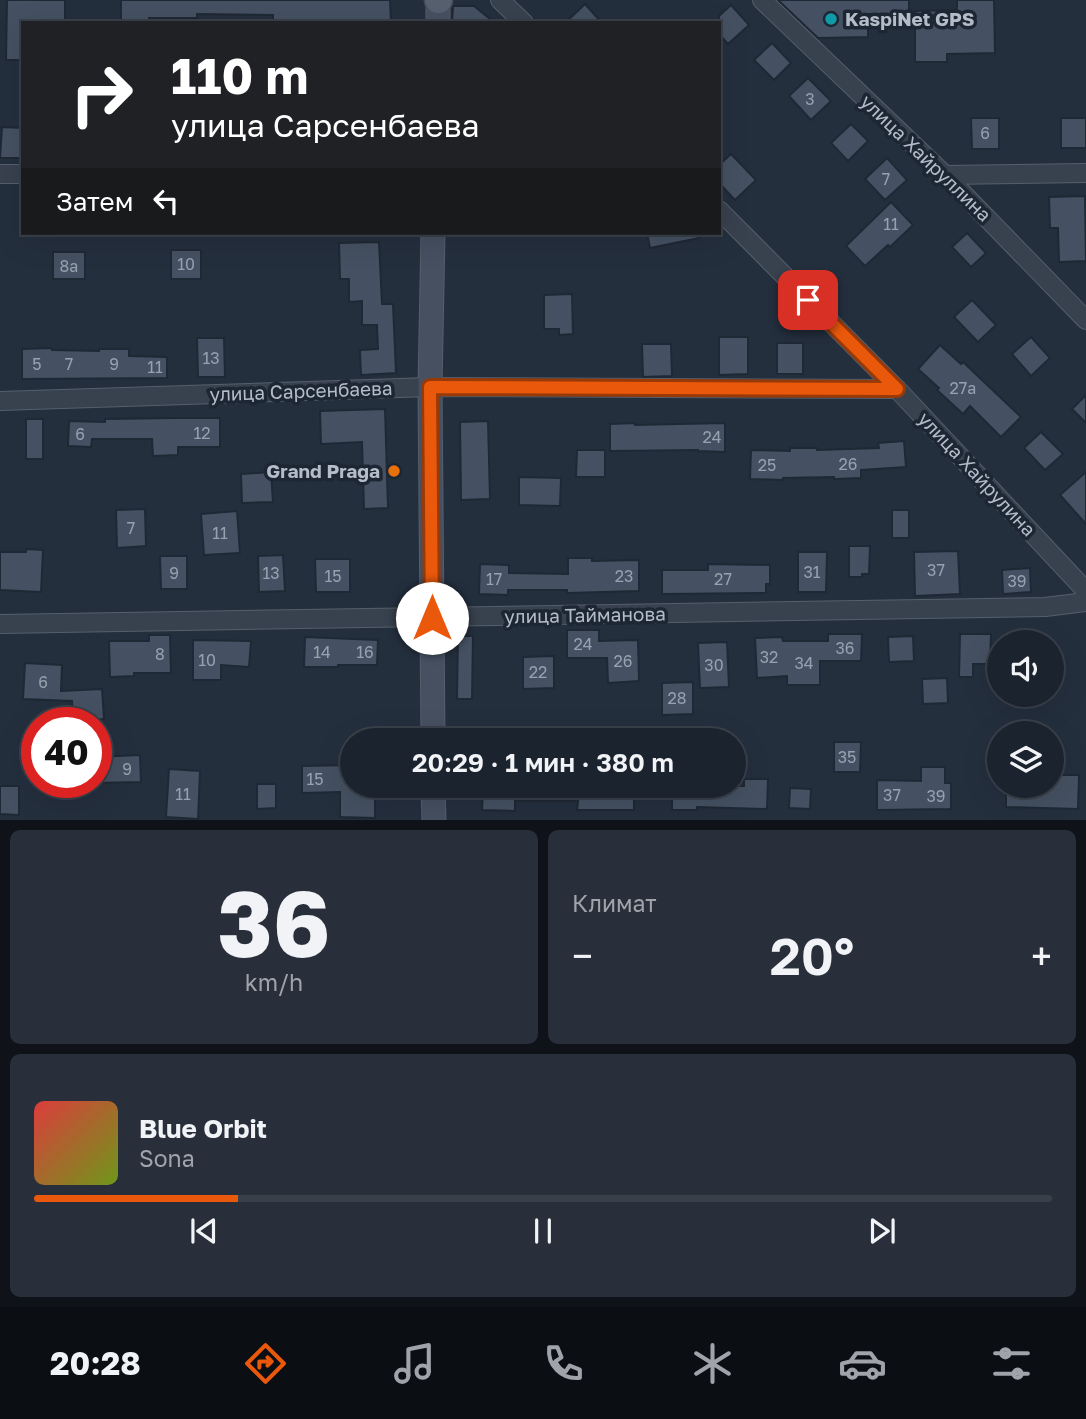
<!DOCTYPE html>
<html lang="ru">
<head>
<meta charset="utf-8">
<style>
	body { margin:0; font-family:"Golos Text",sans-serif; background:#282f3a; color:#f1f3f6; height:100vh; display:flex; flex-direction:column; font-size:26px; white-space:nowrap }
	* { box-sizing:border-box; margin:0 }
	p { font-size:23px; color:#a0a4aa }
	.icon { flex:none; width:38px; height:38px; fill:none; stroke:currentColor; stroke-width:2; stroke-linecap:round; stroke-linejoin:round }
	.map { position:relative; height:820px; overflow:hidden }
	.side { display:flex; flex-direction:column; gap:10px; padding:10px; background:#0f1319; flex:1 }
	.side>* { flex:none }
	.top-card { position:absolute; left:21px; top:21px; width:700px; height:214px; border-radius:0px; box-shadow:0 7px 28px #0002,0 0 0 2px #39404a; background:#202124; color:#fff; overflow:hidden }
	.fabs { position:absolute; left:987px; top:630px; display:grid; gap:14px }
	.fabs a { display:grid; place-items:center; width:77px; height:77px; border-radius:50%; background:#1b232e; box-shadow:0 7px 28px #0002,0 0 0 2px #39404a; font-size:35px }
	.speed { position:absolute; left:21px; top:707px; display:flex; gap:14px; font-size:35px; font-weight:700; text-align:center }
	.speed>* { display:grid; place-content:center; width:91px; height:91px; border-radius:50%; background:#1b232e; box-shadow:0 7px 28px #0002,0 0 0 2px #39404a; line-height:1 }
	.speed .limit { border:10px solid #d22; background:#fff; color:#111 }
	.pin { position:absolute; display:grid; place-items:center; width:60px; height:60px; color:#fff; margin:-30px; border-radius:14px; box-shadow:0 4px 10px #0006 }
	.me { position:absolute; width:77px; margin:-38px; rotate:0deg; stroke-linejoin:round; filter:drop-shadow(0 0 5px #0008) }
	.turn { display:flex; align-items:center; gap:24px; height:147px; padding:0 35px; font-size:32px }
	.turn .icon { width:91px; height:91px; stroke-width:2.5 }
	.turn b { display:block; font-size:49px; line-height:60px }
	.then { display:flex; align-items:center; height:66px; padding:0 35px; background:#0003; gap:14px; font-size:26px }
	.big { font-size:52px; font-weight:600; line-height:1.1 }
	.side .card { flex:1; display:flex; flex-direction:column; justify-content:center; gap:10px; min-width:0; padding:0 24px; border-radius:10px; background:#282f3a }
	.side .dial { align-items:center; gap:0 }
	.dial b { font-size:91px; line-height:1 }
	.song { display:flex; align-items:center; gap:21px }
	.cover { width:84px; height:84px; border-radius:10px; background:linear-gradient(135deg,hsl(0 70% 55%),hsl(80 70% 35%)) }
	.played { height:7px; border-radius:4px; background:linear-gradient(90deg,#ea580c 20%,#39404a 20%) }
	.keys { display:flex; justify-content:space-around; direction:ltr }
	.heat { display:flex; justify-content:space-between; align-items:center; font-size:38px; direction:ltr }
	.side .tiles { flex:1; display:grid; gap:10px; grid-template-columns:1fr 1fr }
	.card:last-child { grid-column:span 2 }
	.trip { position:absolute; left:340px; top:728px; width:406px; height:70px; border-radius:35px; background:#1b232e; box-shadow:0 7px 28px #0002,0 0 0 2px #39404a; font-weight:600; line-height:70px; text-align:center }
	.dock { display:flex; height:112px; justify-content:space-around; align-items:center; background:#0b0e12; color:#a0a4aa }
	.dock .icon { width:49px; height:49px }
	.dock .current { color:#ea580c }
	.dock b { font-size:32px; color:#f1f3f6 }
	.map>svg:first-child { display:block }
	.building { fill:#455162; stroke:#1f2835; stroke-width:2 }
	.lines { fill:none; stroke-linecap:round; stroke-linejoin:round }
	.street-casing { stroke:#565f6c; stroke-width:20 }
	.secondary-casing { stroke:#565f6c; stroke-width:25 }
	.primary-casing { stroke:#414a57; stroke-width:29 }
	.street { stroke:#38414e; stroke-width:18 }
	.secondary { stroke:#465061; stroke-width:23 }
	.primary { stroke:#56606e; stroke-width:26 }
	.route-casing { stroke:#983908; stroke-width:18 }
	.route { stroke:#ea580c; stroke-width:12 }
	.culture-dot { fill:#0f9aa8; stroke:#1d2633; stroke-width:2.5 }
	.food-dot { fill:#e8710a; stroke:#1d2633; stroke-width:2.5 }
	.labels { text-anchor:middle; stroke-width:7; stroke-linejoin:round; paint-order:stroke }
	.number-label { font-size:16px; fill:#98a1af }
	.poi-label { font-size:19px; font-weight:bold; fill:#b4bcc9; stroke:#1d2633; text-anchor:start }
	.street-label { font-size:19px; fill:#b4bcc9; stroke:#1d2633 }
</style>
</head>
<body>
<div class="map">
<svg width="1086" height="821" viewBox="0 0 1086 821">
	<rect width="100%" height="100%" fill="#242f3e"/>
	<g class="building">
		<path d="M7 0H65V23H23V60H6Z"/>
		<path d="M121 0H390L391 23H273V15L197 14V18H149V23H121Z"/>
		<path d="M778 0H909V14H868V37L818 38Z"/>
		<path d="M957 0H994L995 53 947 54V62H915V11L957 10Z"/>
		<path d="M585 4 602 23H565Z"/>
		<path d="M731 5 749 25 728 44 719 34V16Z"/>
		<path d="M453 6H474L495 23H452Z"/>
		<path d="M772 43 791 63 774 80 754 60Z"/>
		<path d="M808 78 831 101 811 120 789 96Z"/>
		<path d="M971 118H999V149H972Z"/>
		<rect x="1061" y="118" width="25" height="30"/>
		<path d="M851 124 868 141 848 161 831 143Z"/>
		<path d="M2 127 23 128V158H0Z"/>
		<path d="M731 154 756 180 735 200 719 183V165Z"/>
		<path d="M887 158 907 180 885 200 865 179Z"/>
		<path d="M1085 196 1086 261 1059 262 1058 228H1050L1049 197Z"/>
		<path d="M891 202 913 225 890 247 888 245 865 266 846 246Z"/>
		<path d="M647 233H699V238L650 248Z"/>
		<path d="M967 233 986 253 971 267 952 247Z"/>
		<path d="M379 242 382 304H393L396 373 361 375 360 350 378 349 377 325H362V301L349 302V279H340L339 243Z"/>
		<rect x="171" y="250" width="30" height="29"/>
		<rect x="53" y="252" width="32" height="27"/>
		<path d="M572 294 573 334 559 335V329H544V295Z"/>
		<path d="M972 300 996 325 978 342 954 317Z"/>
		<path d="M719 337H748V374L719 375Z"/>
		<path d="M1031 337 1050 358 1031 376 1012 354Z"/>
		<path d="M197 338H224L225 377H198Z"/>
		<rect x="777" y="343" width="26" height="31"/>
		<path d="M642 344H671L672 376 643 377Z"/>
		<path d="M940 345 961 364 963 362 1021 417 1001 437 970 406 963 414 937 390 939 388 918 369Z"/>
		<path d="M52 348V350L99 351V349H129V356L167 357V378L22 379V349Z"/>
		<path d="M1086 395V423L1072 409Z"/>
		<path d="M385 409 388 508 364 509 362 442 321 444 320 411Z"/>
		<path d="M176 418H220V447H178V455L153 456 152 439H92L91 447 68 446 69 421 105 422V419Z"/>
		<rect x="26" y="419" width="17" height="40"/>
		<path d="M488 421 490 499 461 500 460 422Z"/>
		<path d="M635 423V425L725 423V452L698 451V450L610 451V424Z"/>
		<path d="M1041 432 1063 454 1045 470 1024 448Z"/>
		<path d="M904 441 906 467 861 470V478L834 479V477L783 478V480L750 479 751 450 790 451V448H817V450L879 448 878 443Z"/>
		<path d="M577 450H605V477H576Z"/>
		<path d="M271 472 273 502 242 503 241 474Z"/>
		<path d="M1086 472V524L1060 495Z"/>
		<path d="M519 477 561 478 560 506 519 505Z"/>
		<path d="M145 509 146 546 117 548 116 510Z"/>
		<rect x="892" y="510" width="17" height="28"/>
		<path d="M237 511 240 553 204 555 201 514Z"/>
		<path d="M849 546H870L869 574H862V577H849Z"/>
		<path d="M26 549 43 550 41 592 0 590V552H26Z"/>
		<path d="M958 551 960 594 915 596 914 552Z"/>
		<path d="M798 552H827L826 592H798Z"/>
		<path d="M283 555 285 591 259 592 258 556Z"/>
		<path d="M160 556H187V589H161Z"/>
		<path d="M568 558H592V561L639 560V591L567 593V590H508V595L479 594 480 564 509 565V573L568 574Z"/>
		<path d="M315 559H350V592H316Z"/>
		<path d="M708 564 770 565V584H766V593L662 594V570H708Z"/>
		<path d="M1030 568 1031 592 1003 594 1002 570Z"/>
		<path d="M567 630H599V641L638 640 639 681 608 683 607 658H567Z"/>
		<path d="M828 634H862L861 661H820V685H787V676L757 678 755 638 782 637 783 641H828Z"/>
		<path d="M960 634H991L990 664H973V677H959Z"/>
		<path d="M149 635H170L171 673H134V676L110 677 109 641H149Z"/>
		<path d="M458 636H473L472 699H457Z"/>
		<path d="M913 636 914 661 889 662 888 637Z"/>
		<path d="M305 637 378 640 377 665H338V667H304Z"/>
		<path d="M193 640 251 641 249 667 221 665V680H193Z"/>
		<path d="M727 642 729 687 700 688 698 643Z"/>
		<path d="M554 656V688L523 689V657Z"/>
		<path d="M25 663 62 665 61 691 102 689 104 719 73 720 72 701 23 699Z"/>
		<path d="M947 678 948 703 923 704 922 679Z"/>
		<path d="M693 682V714L662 715V683Z"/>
		<path d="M834 742H861L860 772H834Z"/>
		<path d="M140 755 141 782 96 783V757Z"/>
		<path d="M352 765V786H375V818L340 817V792L302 793V766Z"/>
		<path d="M921 767H945V783H951V809L877 810V780L921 781Z"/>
		<path d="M169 769 200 771 198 819 166 817Z"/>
		<path d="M1053 775H1079L1078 809 1006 807V786H1052Z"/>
		<path d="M744 779H768L767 809 697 807V810H672V786H744Z"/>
		<path d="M257 784H276V808L257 809Z"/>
		<path d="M0 786H19V815L0 814Z"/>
		<path d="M483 786H634V810H577L578 801H515V811L482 810Z"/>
		<path d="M790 788 811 789 810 809 789 808Z"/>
	</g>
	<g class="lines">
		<defs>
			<g id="street">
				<path d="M500 0 524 23"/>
				<path d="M762 0 945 175 1086 320"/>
				<path d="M0 174H23"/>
				<path d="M945 175 1086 173"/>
				<path d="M719 210 897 389 1086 591"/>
				<path d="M0 401 430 387 897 389"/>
				<path d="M0 624 1045 607 1086 602"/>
			</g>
			<g id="secondary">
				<path d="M438 23V0"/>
				<path d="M433 233 430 387 433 740"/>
				<path d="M433 786 434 821"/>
			</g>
			<path id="primary" d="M438 0H439"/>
		</defs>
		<use href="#street" class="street-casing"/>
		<use href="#secondary" class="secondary-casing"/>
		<use href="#primary" class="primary-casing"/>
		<use href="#street" class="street"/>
		<use href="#secondary" class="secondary"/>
		<use href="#primary" class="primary"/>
	</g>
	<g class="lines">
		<defs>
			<path id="route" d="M432 618 430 387 897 389 808 300"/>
		</defs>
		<use href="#route" class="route-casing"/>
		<use href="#route" class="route"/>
	</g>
	<circle class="culture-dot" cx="831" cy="19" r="7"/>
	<circle class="food-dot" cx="394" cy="471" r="7"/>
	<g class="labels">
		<g class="number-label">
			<text x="810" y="105">3</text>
			<text x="985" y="139">6</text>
			<text x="886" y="185">7</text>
			<text x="891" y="230">11</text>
			<text x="186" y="270">10</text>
			<text x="69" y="272">8а</text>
			<text x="211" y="364">13</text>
			<text x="37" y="370">5</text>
			<text x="69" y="370">7</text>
			<text x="114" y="370">9</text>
			<text x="155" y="373">11</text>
			<text x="963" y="394">27а</text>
			<text x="202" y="439">12</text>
			<text x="80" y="440">6</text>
			<text x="712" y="443">24</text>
			<text x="848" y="470">26</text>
			<text x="767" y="471">25</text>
			<text x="131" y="534">7</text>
			<text x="220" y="539">11</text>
			<text x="936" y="576">37</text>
			<text x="812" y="578">31</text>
			<text x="174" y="579">9</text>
			<text x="271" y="579">13</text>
			<text x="333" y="582">15</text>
			<text x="624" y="582">23</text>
			<text x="494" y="585">17</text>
			<text x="723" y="585">27</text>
			<text x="1017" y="587">39</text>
			<text x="583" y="650">24</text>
			<text x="845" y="654">36</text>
			<text x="322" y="658">14</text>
			<text x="365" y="658">16</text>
			<text x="160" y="660">8</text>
			<text x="769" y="663">32</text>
			<text x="207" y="666">10</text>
			<text x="623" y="667">26</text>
			<text x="804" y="669">34</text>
			<text x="714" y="671">30</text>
			<text x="538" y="678">22</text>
			<text x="43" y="688">6</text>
			<text x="677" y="704">28</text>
			<text x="847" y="763">35</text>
			<text x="127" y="775">9</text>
			<text x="315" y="785">15</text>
			<text x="183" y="800">11</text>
			<text x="892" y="801">37</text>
			<text x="936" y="802">39</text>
		</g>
		<g class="poi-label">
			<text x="845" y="26">KaspiNet GPS</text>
			<text x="380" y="478" text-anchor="end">Grand Praga</text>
		</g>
		<g class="street-label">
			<text transform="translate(926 158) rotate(44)" y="7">улица Хайруллина</text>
			<text transform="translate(301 391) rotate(-2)" y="7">улица Сарсенбаева</text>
			<text transform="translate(977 474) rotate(47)" y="7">улица Хайрулина</text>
			<text transform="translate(585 615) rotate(-1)" y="7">улица Тайманова</text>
		</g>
	</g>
</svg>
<div class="fabs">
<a><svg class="icon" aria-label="sound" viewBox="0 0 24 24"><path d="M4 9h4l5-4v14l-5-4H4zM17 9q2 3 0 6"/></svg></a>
<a><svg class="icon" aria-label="layers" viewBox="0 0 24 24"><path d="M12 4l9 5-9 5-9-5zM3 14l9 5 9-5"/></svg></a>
</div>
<div class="speed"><div class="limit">40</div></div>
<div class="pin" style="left:808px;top:300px;background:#d93025"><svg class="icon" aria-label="arrive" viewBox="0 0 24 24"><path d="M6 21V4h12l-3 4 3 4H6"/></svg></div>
<svg class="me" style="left:432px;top:618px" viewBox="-20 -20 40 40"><circle r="19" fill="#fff"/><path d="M0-13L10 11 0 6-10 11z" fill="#ea580c"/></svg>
<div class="trip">20:29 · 1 мин · 380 m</div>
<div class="top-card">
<div class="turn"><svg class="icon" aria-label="right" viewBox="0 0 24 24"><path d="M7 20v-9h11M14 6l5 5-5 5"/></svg><div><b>110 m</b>улица Сарсенбаева</div></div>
<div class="then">Затем<svg class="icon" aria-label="left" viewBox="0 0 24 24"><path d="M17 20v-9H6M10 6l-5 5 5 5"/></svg></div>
</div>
</div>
<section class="side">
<div class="tiles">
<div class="card dial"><b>36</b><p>km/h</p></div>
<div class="card"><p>Климат</p>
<div class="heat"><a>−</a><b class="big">20°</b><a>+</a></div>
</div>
<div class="card">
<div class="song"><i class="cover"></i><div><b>Blue Orbit</b><p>Sona</p></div></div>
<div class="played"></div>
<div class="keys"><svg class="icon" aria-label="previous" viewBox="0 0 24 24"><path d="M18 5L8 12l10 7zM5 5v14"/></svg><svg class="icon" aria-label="pause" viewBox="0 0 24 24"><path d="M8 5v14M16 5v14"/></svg><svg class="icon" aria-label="next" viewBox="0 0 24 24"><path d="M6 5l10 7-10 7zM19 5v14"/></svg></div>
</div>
</div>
</section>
<nav class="dock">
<b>20:28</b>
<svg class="icon current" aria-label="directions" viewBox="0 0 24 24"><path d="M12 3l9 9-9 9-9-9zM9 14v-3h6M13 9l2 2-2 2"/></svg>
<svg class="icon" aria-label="music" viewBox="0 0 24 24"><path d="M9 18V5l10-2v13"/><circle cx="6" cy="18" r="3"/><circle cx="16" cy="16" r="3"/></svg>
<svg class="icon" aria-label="phone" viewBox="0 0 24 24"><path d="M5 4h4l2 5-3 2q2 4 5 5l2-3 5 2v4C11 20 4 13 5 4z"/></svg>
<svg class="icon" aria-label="climate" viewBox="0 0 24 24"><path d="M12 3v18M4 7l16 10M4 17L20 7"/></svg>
<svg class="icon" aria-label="car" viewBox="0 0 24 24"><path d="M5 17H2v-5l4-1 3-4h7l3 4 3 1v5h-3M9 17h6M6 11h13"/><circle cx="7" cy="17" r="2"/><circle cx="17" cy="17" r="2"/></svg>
<svg class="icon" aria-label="filters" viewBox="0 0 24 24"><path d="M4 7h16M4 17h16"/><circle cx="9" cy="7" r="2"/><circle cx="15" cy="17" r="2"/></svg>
</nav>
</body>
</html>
